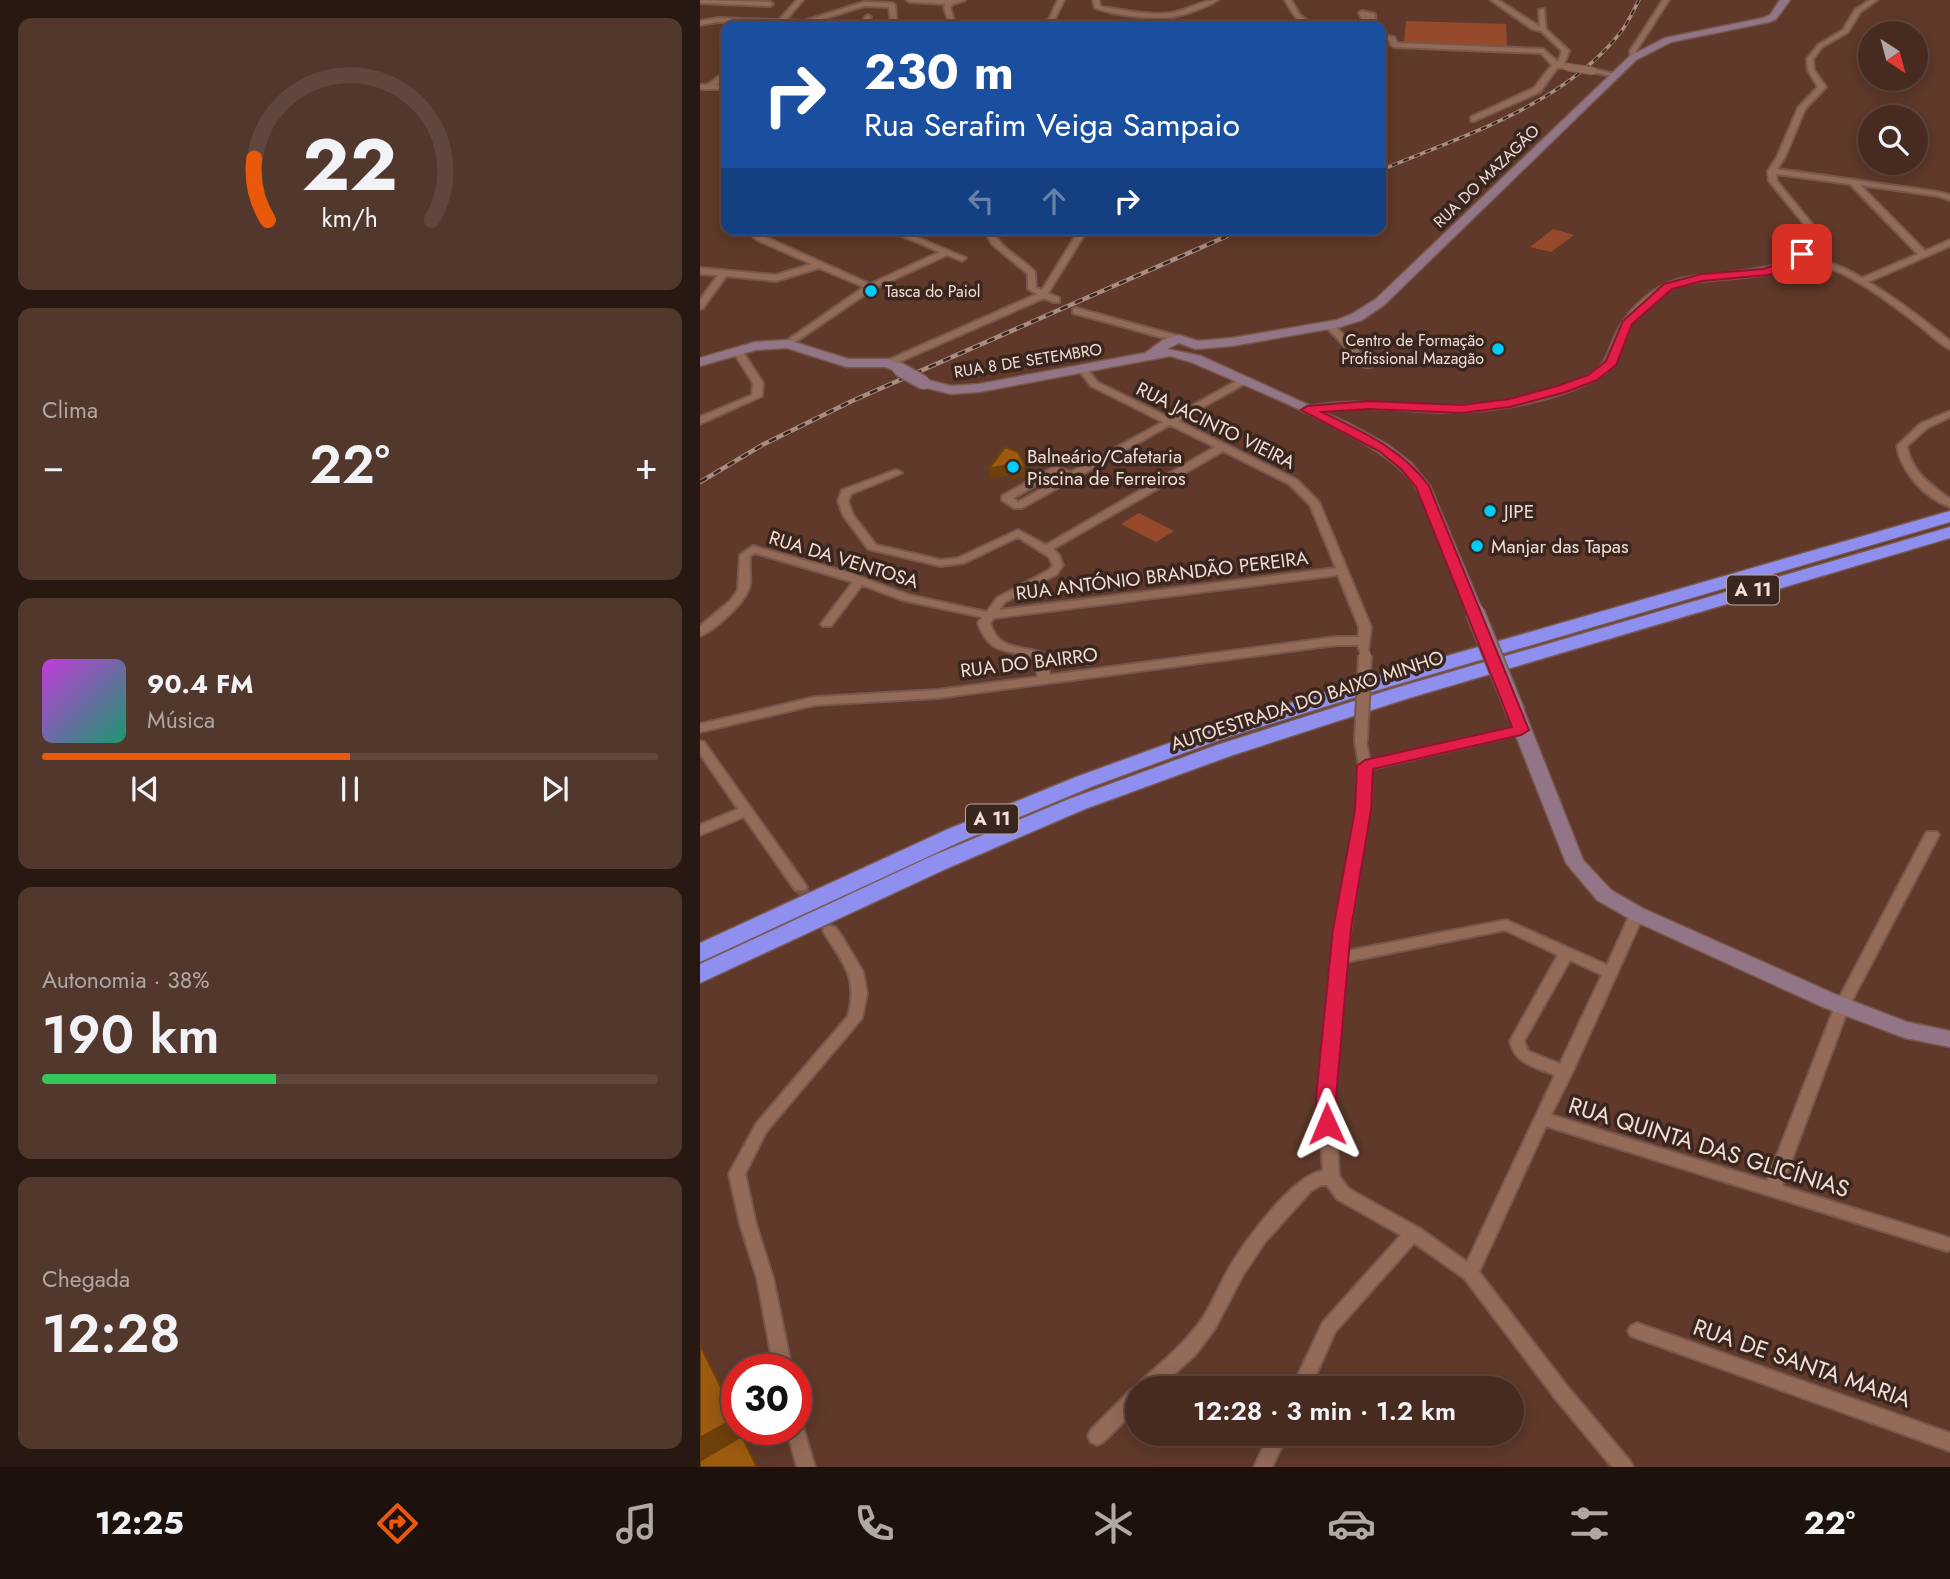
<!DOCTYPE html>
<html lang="pt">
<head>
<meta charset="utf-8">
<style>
	body { margin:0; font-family:Jost,sans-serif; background:#52372d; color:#f1f3f6; height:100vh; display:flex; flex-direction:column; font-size:26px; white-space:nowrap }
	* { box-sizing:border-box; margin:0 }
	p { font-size:23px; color:#b1a7a5 }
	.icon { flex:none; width:38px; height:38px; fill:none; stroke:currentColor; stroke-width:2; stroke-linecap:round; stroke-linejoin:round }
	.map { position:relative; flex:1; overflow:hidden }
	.panel { display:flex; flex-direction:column; gap:18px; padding:18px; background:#281812; width:700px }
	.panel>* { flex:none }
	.banner { position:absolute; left:21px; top:21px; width:665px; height:214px; border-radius:14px; box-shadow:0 4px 18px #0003,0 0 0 2px #60473e; background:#1a4fa0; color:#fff; overflow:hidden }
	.needle { width:46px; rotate:144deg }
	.controls { position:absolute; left:1158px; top:21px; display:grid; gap:14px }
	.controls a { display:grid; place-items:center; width:70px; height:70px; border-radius:50%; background:#482b20; box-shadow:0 4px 18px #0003,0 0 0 2px #60473e; font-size:35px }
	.speed { position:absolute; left:21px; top:1354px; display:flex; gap:14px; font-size:35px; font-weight:700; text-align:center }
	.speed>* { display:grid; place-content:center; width:91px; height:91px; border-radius:50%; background:#482b20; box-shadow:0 4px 18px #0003,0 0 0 2px #60473e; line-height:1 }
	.speed .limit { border:10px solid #d22; background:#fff; color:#111 }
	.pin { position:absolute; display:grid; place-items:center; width:60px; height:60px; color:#fff; margin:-30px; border-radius:14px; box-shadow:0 4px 10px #0006 }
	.me { position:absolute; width:77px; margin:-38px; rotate:359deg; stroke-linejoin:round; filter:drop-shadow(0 0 5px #0008) }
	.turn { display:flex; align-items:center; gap:24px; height:147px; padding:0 28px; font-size:32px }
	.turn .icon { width:91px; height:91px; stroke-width:2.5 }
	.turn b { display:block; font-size:49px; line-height:60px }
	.lanes { display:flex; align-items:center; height:66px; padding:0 28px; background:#0003; justify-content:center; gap:35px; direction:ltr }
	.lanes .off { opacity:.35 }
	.big { font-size:52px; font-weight:600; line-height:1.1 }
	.panel .widget { flex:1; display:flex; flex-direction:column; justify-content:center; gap:10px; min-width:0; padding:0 24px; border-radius:14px; background:#52372d }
	.panel .dial { align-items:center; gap:0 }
	.dial svg { height:182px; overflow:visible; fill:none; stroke:#60473e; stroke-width:7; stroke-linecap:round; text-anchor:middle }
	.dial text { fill:#f1f3f6; stroke:none }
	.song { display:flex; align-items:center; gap:21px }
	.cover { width:84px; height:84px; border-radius:10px; background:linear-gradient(135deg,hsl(290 70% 55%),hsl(160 70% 35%)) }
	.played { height:7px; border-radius:4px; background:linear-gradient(90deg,#ea580c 50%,#60473e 50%) }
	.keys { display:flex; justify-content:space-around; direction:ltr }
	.heat { display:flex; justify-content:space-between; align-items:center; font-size:38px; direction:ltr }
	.charge { height:10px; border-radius:5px; background:linear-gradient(90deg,#34c759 38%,#60473e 0) }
	.trip { position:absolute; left:425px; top:1376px; width:399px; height:70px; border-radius:35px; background:#482b20; box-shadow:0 4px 18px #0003,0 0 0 2px #60473e; font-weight:600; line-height:70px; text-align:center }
	.menu { display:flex; height:112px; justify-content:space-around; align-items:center; background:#1d110d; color:#b1a7a5 }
	.menu .icon { width:49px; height:49px }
	.menu .on { color:#ea580c }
	.menu b { font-size:32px; color:#f1f3f6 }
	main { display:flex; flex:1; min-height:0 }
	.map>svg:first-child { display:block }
	.green { fill:#974a2b }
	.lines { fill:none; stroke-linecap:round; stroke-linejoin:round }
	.street-tunnel { stroke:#765244; stroke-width:12; stroke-dasharray:12 6; stroke-linecap:butt }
	.street-casing { stroke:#78584c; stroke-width:4 }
	.secondary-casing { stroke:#78584c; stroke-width:3 }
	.highway-casing { stroke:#78584c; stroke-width:3 }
	.street { fill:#946a59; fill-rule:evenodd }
	.secondary { fill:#927586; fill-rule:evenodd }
	.highway { fill:#8f8ff0; fill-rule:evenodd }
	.rail-far1-casing { stroke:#ab8c80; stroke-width:3.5 }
	.rail-casing { stroke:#ab8c80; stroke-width:4.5 }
	.rail-far1 { stroke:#38261f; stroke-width:2; stroke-dasharray:6; stroke-linecap:butt }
	.rail { stroke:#38261f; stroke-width:2.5; stroke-dasharray:8; stroke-linecap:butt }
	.street-bridge-far1-casing { stroke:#78584c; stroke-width:9; stroke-linecap:butt }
	.street-bridge-casing { stroke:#78584c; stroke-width:16; stroke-linecap:butt }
	.secondary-bridge-far1-casing { stroke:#78584c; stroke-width:16; stroke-linecap:butt }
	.secondary-bridge-casing { stroke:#78584c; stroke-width:21; stroke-linecap:butt }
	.street-bridge-far1 { stroke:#946a59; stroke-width:7 }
	.street-bridge { stroke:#946a59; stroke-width:12 }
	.secondary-bridge-far1 { stroke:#927586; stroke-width:13 }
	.secondary-bridge { stroke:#927586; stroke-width:18 }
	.shaded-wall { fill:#6e400b }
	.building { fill:#9d5b10; stroke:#6e400b; stroke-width:2 }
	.route { fill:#e11d48; stroke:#92132f; stroke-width:2 }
	.poi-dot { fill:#00cbf9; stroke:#38261f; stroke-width:2.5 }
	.labels { text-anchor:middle; stroke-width:7; stroke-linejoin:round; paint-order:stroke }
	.far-street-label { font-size:16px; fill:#f5ddd4; stroke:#38261f }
	.far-poi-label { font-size:16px; fill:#f5ddd4; stroke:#38261f; text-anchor:start }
	.shield { fill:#38261f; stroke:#bca69e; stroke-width:2 }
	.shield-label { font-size:18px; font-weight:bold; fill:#f5ddd4 }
	.street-label { font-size:19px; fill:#f5ddd4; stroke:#38261f }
	.poi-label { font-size:19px; fill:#f5ddd4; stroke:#38261f; text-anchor:start }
	.near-street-label { font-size:23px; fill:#f5ddd4; stroke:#38261f }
</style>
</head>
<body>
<main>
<section class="panel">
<div class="widget dial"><svg viewBox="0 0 100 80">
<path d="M14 69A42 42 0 1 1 86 69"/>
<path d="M14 69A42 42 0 0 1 8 42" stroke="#ea580c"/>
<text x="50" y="56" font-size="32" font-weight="700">22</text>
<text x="50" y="72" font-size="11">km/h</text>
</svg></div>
<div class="widget"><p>Clima</p>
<div class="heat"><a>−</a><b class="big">22°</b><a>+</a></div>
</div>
<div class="widget">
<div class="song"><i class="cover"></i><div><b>90.4 FM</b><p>Música</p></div></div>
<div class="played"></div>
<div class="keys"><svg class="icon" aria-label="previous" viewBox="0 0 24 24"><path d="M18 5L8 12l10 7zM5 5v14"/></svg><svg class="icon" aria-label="pause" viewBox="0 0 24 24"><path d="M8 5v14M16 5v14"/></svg><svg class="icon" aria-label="next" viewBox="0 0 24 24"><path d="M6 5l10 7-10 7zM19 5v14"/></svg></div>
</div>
<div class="widget"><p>Autonomia · 38%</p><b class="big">190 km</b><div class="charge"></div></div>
<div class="widget"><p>Chegada</p><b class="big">12:28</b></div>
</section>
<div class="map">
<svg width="1250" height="1467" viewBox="0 0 1250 1467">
	<rect width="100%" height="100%" fill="#60392a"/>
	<g class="green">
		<path d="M706 21 806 24 807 46 704 43Z"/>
		<path d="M853 229 874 235 851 252 830 247Z"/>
		<path d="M439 513 474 531 456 542 421 524Z"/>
	</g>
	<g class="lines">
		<path class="street-tunnel" d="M100 887 130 931"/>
		<defs>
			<g id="street">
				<path d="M0 0 70 2 73 4 70 6 0 3Z"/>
				<path d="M97 0H103L86 20 104 21 164 2 192 3 195 5 197 26H191L189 7 164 6 104 25 18 22 0 25V21L18 18 79 20Z"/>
				<path d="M207 0H265L253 4 250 7 255 24 252 26 249 24 244 7 246 4 210 2Z"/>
				<path d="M358 0H364L354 21 340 26H331L349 19Z"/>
				<path d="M393 0H399L400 6 403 7C424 10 449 16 470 13 487 11 501 0 518 0 506 7 486 15 472 17 453 20 412 15 395 8Z"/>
				<path d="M585 0H591L600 15 615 26C599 26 592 13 585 0Z"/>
				<path d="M791 0H798L840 27 839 10 844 9 846 29 869 51 864 64 868 66 865 68H857L840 92 774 121H771V117L834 88 852 65 841 53 694 47 691 45 689 40 681 39V35L694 37 697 43 843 49 858 62 862 51 841 31 832 29Z"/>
				<path d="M963 0H969L936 51V58L931 59 930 51Z"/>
				<path d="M1170 0H1177L1160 12 1148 32 1122 47 1113 59 1114 70 1126 87 1105 109 1085 157 1077 169 1239 192 1250 195V200L1238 196 1160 185 1225 251 1250 240V246L1168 282C1197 299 1224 320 1250 341V349C1238 343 1227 331 1216 323 1189 302 1146 269 1112 263 1094 260 1079 272 1061 275 1007 284 970 271 932 322 917 341 920 366 896 379 852 402 796 412 747 412 718 412 690 408 662 408 649 407 637 408 624 410 617 411 611 413 604 412V408C651 397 698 406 746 406 793 407 842 397 885 377 911 365 907 348 920 327 931 308 950 290 971 282 1003 268 1110 281 1109 230L1069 181 1068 171 1077 157 1098 108 1118 87 1108 70 1107 59 1118 45 1143 30 1155 10ZM1076 174 1150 184 1218 254 1162 278C1144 267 1123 259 1102 258L1116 243 1117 230 1077 181Z"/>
				<path d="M662 11 675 14 676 26H665L659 13Z"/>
				<path d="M168 15 171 17 167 26H161L165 17Z"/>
				<path d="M893 69 920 75 916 77 891 72 890 71Z"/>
				<path d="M26 71V76L16 85H26V89H0V85H7Z"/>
				<path d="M26 116V122H21V118Z"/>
				<path d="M45 229H54L63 236 170 284 240 252 185 229H197L266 258 262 261 247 255 173 289 88 347 83 344 85 342 164 287 119 268 76 281 26 276 3 308 0 309V300L18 275 0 274V268L76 275 112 264 57 240Z"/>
				<path d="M284 229H292C300 249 321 257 335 272L336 288 342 290 380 229H388L348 293 359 298V302H353L344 298 192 365H186V361L337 294 328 289V274L292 244Z"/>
				<path d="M376 308 482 337 484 339 479 342 373 313V309Z"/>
				<path d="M629 322 632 323 671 363V367H665L626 327 625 325Z"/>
				<path d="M38 348 41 349 63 383 62 396 0 424V417L52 395 53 383 33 351Z"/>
				<path d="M383 366 386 367 397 382 470 418 540 379H546V383L478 421 597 480 619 502 671 627 668 651H660L658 645H636L237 698 115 705 0 732V724L115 697 237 690 338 677 334 658C306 648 290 656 278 623L282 617 202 600 162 585 131 626H123L121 624 153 582 55 553 50 556C49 566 51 575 50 584 48 601 15 630 0 636V626L30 601 38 590 40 555 53 546 150 573 209 595 287 612 297 598 349 570 353 565 349 557 318 537 264 563 241 566 168 549 143 515 138 501 142 490 193 471 197 470 202 473 151 494 148 501 153 515 176 545 241 560 258 558 318 530 346 545 515 447 470 425 322 508H314L302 500V496L352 468 356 467 371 472 463 422 391 386 378 369ZM523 451 589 484 610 505 636 568 299 610 305 602 357 574 363 565 359 555 353 549ZM357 474 363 477 318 502 313 498ZM638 575 659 627V637H636L350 675 343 653C319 645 299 651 290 623L294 618Z"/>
				<path d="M1250 411V417L1227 428 1207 446C1211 472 1230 484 1250 499V507C1225 498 1201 472 1197 446L1220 424Z"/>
				<path d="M821 726 825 727 827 730 825 733 671 769 669 810 647 951 806 920 907 965 932 910H942L944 914 872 1073 851 1115 1067 1181 1135 1006 1225 835 1227 832H1237L1239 835 1149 1006 1082 1186 1250 1238V1250L1247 1251 846 1126 779 1272 867 1386 930 1461 933 1467H912L855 1398 764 1278 714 1243 635 1332 610 1388H592L623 1322 701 1235 637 1199 627 1185H621L611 1191 565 1242 543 1275 514 1330 495 1355 459 1388H438V1408L403 1442 397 1445 391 1442 388 1436 391 1430 432 1389 438 1387 440 1382C461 1363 483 1345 500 1322 513 1304 520 1283 531 1265 546 1240 594 1174 623 1171L618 1097 635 929 657 810 659 766 655 741 661 737 665 738 670 761ZM805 930 858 955 810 1041C815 1064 835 1067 855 1075L767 1262 719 1228 649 1189 639 1176 634 1097 646 962ZM870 960 902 975 860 1064 828 1051 824 1041Z"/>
				<path d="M0 741 4 742 105 884 107 887 105 890H95L44 817 0 835V825L38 809 0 754Z"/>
				<path d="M130 926 135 927 143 938 163 972 167 993 162 1018 66 1132 45 1174 56 1224 73 1278 92 1370H74L57 1278 40 1224 29 1174 56 1124 148 1016C159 976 142 962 123 931L125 927Z"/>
				<path d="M937 1323 1250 1433V1451L931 1336 928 1331 931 1326Z"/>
				<path d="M96 1422 102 1424 115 1467H97L87 1430H96Z"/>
				<path d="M570 1433H588L572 1467H554Z"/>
			</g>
			<g id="secondary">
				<path d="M1080 0H1090L1076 19 1069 22 971 42 936 60 684 305 662 320 640 327 532 346 495 349 479 343 467 349 501 356 648 423 688 445 711 463 730 486 783 612 781 615H769L767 612C751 573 736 525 717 489 691 441 544 386 491 362L470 356 279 392 251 394 219 386 217 383 224 379 251 386 279 384 445 353 463 340 479 335 498 341 532 338 637 320 652 314 676 299 930 56 965 38 1063 18 1070 15Z"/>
				<path d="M88 340 148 359H189L206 369 199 373 186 367H147L87 348 56 350 0 366V358L55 342Z"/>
				<path d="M816 707 825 713 883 860 911 890 944 909 1137 995 1207 1022 1250 1031V1047L1205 1038 1123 1007 930 919 897 900 866 863 807 713Z"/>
			</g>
			<g id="highway">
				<path d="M1250 511V522L675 691 522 739 391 787 262 841 0 962V943L246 830 376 777 508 729 660 681Z"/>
				<path d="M1250 527V538L706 699 533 755 385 809 248 868 0 983V964L232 856 369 799 517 745 692 689Z"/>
			</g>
		</defs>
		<use href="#street" class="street-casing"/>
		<use href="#secondary" class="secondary-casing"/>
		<use href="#highway" class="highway-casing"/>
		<use href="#street" class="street"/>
		<use href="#secondary" class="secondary"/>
		<use href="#highway" class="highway"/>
		<defs>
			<g id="rail-far1">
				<path d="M681 170C763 136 863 105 920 33 928 23 933 11 939 0"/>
				<path d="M521 239 544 229"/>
			</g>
			<path id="rail" d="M0 482 64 444 152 401 525 237"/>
		</defs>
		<use href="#rail-far1" class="rail-far1-casing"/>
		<use href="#rail" class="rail-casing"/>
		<use href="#rail-far1" class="rail-far1"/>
		<use href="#rail" class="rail"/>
		<defs>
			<path id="street-bridge-far1" d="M867 67 893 71"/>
			<path id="street-bridge" d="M661 741 665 655"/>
			<path id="secondary-bridge-far1" d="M199 369 224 383"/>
			<path id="secondary-bridge" d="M775 612 816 713"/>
		</defs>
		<use href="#street-bridge-far1" class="street-bridge-far1-casing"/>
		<use href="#street-bridge" class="street-bridge-casing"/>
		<use href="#secondary-bridge-far1" class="secondary-bridge-far1-casing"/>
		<use href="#secondary-bridge" class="secondary-bridge-casing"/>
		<use href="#street-bridge-far1" class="street-bridge-far1"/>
		<use href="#street-bridge" class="street-bridge"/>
		<use href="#secondary-bridge-far1" class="secondary-bridge-far1"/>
		<use href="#secondary-bridge" class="secondary-bridge"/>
	</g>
	<g class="shaded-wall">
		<path d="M307 465 309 476 290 479 289 469Z"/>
		<path d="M325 466 326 477 311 480 309 470Z"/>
		<path d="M37 1417V1430H60L0 1465V1438Z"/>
	</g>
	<g class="building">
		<path d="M305 447 318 452 325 466 309 470 307 465 289 469Z"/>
		<path d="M0 1345 30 1405 37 1401V1417L0 1438Z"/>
		<path d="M42 1436 56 1465V1467H0V1461Z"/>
	</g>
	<path class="route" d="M1098 252 1107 254 1090 268 1068 275 1002 281 972 289 932 324 916 365 897 380 866 392 810 407 761 413 669 409 622 412C663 432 702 449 729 486L829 730 821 735 673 769 671 810 651 929 636 1097 637 1124 634 1130 627 1132 620 1130 617 1124 616 1097 633 929 655 810 657 766 665 760 812 727 716 487 701 469 679 451 601 410 607 406 669 401 761 405 809 399 857 386 888 375 906 361 923 321 964 284 1002 274 1063 269 1082 263Z"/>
	<g class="poi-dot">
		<circle cx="171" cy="291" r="7"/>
		<circle cx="798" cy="349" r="7"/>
		<circle cx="313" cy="467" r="7"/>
		<circle cx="790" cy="511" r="7"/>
		<circle cx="777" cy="546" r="7"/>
	</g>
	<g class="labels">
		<g class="far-street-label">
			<text transform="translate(786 176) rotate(-44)" y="6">RUA DO MAZAGÃO</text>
			<text transform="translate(328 360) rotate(-9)" y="6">RUA 8 DE SETEMBRO</text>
		</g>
		<g class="far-poi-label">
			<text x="185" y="297">Tasca do Paiol</text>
			<text x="784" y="346" text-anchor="end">Centro de Formação<tspan x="784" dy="18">Profissional Mazagão</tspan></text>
		</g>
		<g class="shield">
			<rect x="1027" y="575.5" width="52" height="29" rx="5"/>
			<rect x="266" y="804.5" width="52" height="29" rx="5"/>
		</g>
		<g class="shield-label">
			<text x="1053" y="596">A 11</text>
			<text x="292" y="825">A 11</text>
		</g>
		<g class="street-label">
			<text transform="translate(516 425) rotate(26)" y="7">RUA JACINTO VIEIRA</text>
			<text transform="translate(144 559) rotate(17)" y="7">RUA DA VENTOSA</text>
			<text transform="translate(462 575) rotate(-7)" y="7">RUA ANTÓNIO BRANDÃO PEREIRA</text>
			<text transform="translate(329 662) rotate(-7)" y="7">RUA DO BAIRRO</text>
			<text transform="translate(607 700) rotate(-18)" y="7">AUTOESTRADA DO BAIXO MINHO</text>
		</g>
		<g class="poi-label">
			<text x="327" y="463">Balneário/Cafetaria<tspan x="327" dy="22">Piscina de Ferreiros</tspan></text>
			<text x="804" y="518">JIPE</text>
			<text x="791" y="553">Manjar das Tapas</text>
		</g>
		<g class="near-street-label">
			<text transform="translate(1009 1147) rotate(17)" y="8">RUA QUINTA DAS GLICÍNIAS</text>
			<text transform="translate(1102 1363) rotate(19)" y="8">RUA DE SANTA MARIA</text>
		</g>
	</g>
</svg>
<div class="controls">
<a><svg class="needle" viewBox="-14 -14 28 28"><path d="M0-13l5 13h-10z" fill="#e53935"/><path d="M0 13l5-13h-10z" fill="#b1a7a5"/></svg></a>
<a><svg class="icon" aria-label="search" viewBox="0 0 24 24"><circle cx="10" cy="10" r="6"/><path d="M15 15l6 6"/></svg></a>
</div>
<div class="speed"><div class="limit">30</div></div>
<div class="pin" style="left:1102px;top:254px;background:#d93025"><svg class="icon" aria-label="arrive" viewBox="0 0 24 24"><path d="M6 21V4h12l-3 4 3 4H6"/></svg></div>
<svg class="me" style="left:627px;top:1124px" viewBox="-20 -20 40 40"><path d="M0-17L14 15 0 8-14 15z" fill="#e11d48" stroke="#fff" stroke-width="4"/></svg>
<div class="trip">12:28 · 3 min · 1.2 km</div>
<div class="banner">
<div class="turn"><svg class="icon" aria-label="right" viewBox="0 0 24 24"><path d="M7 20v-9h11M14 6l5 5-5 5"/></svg><div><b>230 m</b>Rua Serafim Veiga Sampaio</div></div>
<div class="lanes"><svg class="icon off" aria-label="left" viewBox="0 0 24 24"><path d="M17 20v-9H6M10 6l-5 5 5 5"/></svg><svg class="icon off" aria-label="ahead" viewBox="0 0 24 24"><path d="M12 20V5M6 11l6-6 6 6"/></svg><svg class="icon" aria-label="right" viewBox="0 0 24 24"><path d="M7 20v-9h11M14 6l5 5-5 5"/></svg></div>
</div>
</div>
</main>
<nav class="menu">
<b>12:25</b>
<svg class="icon on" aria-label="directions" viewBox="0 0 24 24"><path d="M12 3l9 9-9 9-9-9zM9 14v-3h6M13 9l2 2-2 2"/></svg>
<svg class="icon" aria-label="music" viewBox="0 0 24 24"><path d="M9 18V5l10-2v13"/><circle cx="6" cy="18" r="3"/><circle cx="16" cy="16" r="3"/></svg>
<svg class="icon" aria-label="phone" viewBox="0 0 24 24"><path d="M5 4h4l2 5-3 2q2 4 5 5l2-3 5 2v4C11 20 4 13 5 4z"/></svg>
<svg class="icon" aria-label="climate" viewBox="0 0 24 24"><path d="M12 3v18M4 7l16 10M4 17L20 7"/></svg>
<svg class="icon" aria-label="car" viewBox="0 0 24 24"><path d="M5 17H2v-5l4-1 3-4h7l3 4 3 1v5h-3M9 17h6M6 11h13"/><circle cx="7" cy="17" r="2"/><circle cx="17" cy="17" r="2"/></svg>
<svg class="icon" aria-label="filters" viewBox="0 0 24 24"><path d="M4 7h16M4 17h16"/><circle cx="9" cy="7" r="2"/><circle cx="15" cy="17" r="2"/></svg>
<b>22°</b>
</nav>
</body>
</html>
